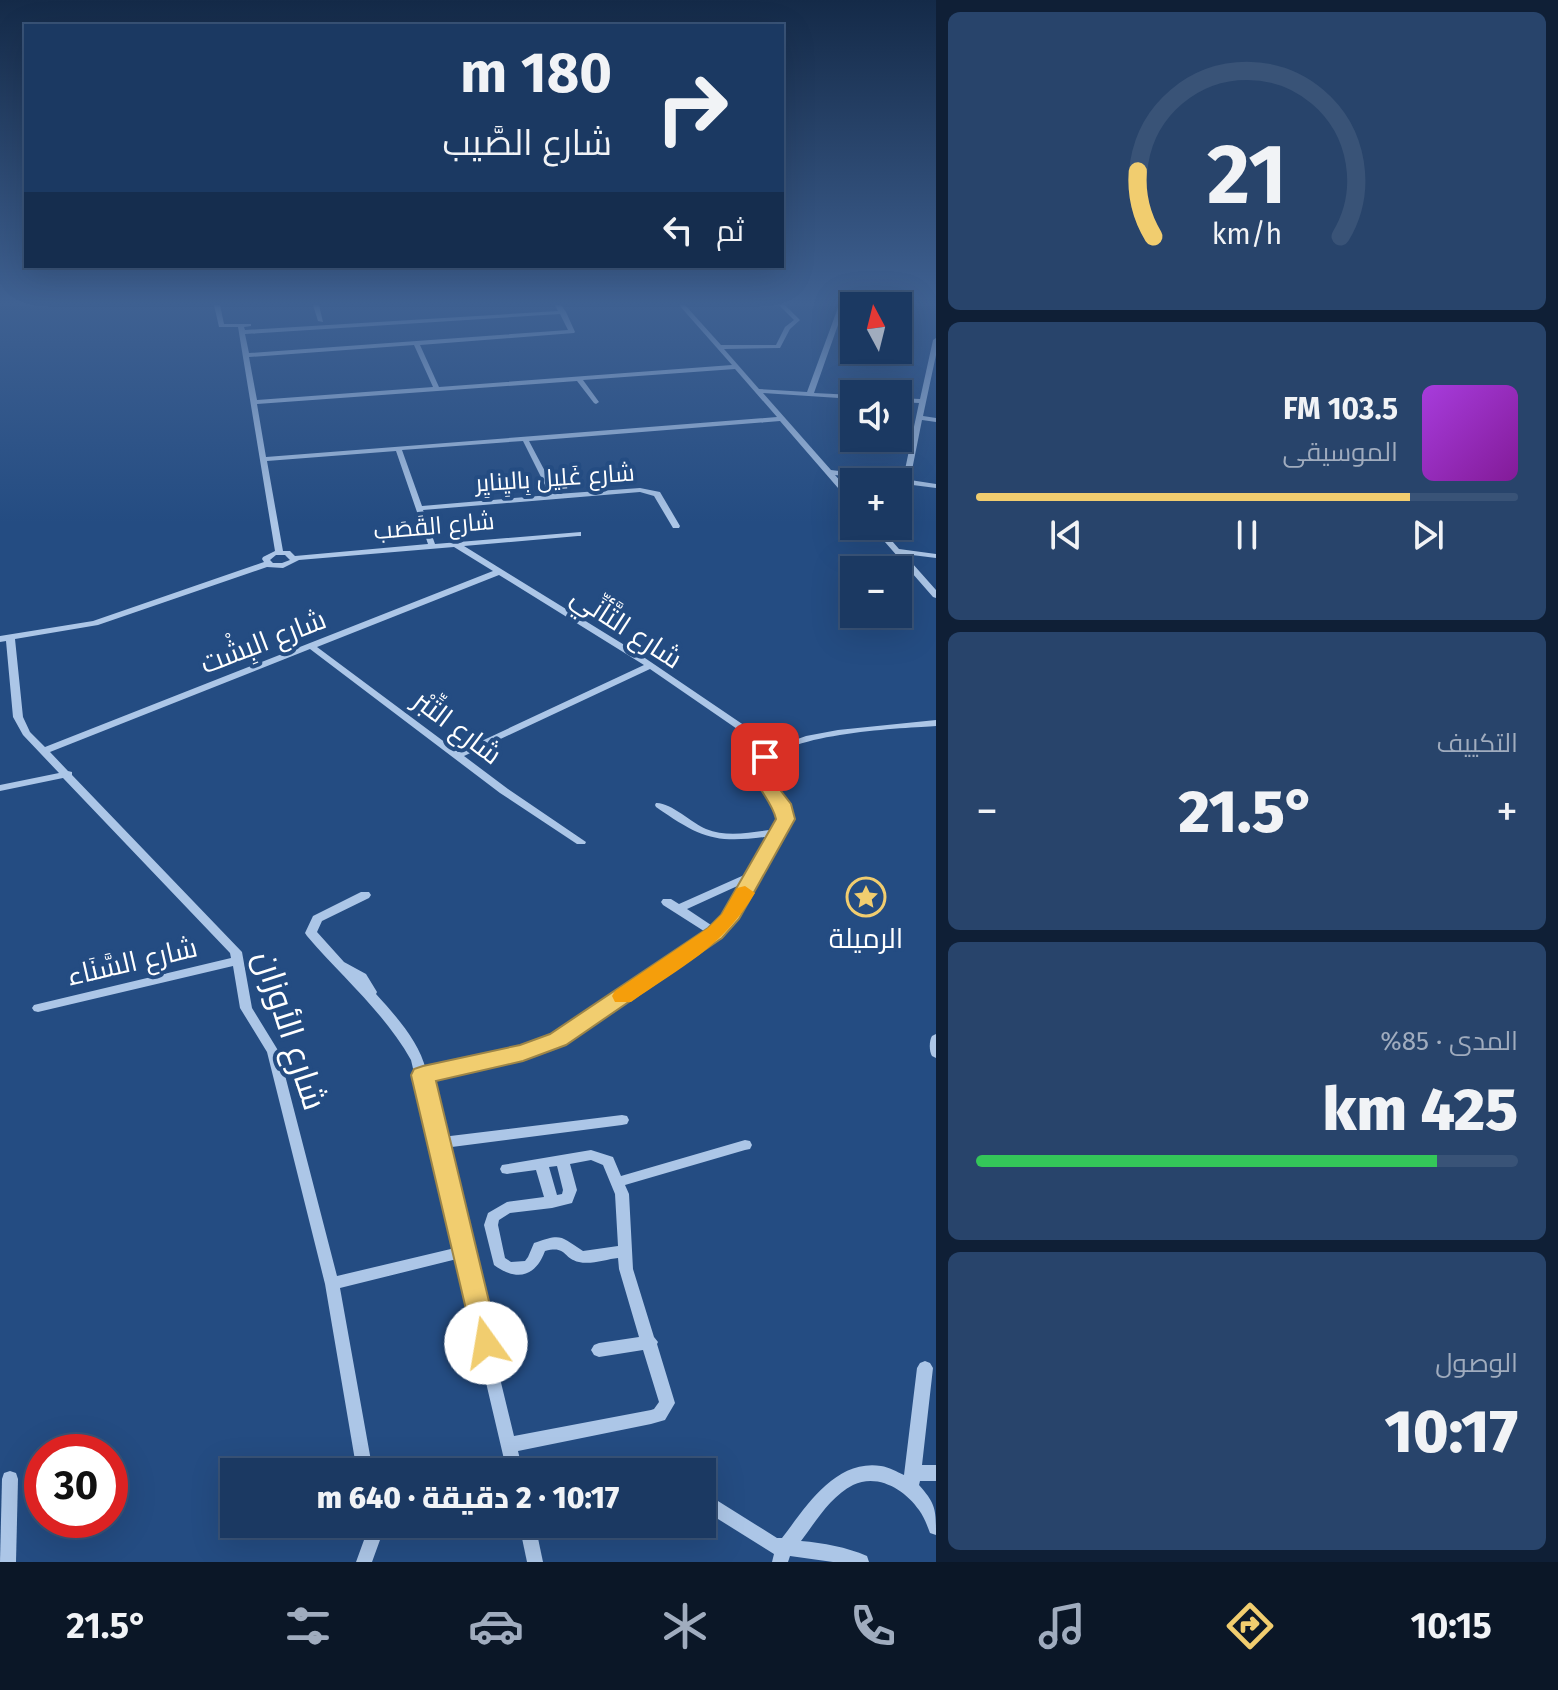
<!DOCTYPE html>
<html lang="ar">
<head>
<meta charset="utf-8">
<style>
	body { margin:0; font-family:"Fira Sans",Cairo,sans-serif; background:#28446b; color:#f1f3f6; direction:rtl; height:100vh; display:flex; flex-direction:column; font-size:30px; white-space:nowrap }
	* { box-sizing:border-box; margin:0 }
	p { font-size:26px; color:#a0acbe }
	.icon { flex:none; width:44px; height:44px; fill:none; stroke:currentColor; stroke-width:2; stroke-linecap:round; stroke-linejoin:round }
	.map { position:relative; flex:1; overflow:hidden; direction:ltr }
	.details { display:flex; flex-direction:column; gap:12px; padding:12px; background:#0f1f36; width:622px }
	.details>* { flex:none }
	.top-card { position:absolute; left:24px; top:24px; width:760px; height:244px; border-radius:0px; box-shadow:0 8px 32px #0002,0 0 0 2px #395377; direction:rtl; background:#1b3962; color:#f1f3f6; overflow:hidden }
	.needle { width:52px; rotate:353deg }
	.controls { position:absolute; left:840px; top:292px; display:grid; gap:16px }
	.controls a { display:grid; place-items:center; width:72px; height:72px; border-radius:0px; background:#1b3962; box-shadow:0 8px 32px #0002,0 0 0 2px #395377; font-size:40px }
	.speed { position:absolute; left:24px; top:1434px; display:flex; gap:16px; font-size:40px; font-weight:700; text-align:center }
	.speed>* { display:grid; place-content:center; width:104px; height:104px; border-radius:50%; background:#1b3962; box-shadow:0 8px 32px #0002,0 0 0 2px #395377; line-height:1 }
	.speed .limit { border:12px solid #d22; background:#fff; color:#111 }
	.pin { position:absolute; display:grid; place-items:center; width:68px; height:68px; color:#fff; margin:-34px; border-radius:16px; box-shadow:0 4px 12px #0006 }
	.me { position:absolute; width:88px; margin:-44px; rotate:347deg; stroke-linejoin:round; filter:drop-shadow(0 0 6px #0008) }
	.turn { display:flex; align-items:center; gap:28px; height:168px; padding:0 40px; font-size:36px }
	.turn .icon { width:104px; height:104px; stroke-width:2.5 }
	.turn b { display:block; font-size:56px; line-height:68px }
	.then { display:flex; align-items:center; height:76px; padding:0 40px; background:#0003; gap:16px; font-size:30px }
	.big { font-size:60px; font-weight:800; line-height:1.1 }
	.details .card { flex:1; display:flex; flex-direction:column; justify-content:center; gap:12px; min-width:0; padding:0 28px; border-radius:12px; background:#28446b }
	.details .dial { align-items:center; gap:0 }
	.dial svg { height:208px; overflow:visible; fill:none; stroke:#395377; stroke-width:7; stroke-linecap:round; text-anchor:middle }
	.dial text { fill:#f1f3f6; stroke:none }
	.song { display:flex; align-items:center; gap:24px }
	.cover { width:96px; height:96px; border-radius:12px; background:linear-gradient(135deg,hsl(280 70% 55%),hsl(290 70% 35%)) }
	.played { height:8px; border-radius:4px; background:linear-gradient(90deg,#f1cd6f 80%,#395377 80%) }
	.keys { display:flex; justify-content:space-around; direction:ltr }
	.heat { display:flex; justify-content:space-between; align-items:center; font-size:44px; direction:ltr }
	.charge { height:12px; border-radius:6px; background:linear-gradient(90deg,#34c759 85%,#395377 0) }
	.trip { position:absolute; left:220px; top:1458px; width:496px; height:80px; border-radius:0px; background:#1b3962; box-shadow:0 8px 32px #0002,0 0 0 2px #395377; font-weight:800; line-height:80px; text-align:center; direction:rtl }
	.tabs { display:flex; height:128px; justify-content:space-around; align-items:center; background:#0b1727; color:#a0acbe }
	.tabs .icon { width:56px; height:56px }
	.tabs .current { color:#f1cd6f }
	.tabs b { font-size:36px; color:#f1f3f6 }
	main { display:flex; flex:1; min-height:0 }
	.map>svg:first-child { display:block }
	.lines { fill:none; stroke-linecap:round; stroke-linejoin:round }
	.minor { fill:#acc6e7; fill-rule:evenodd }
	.route { fill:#f1cd6f; stroke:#9d8548; stroke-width:2 }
	.slow { fill:#f59e0b }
	.labels { text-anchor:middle; stroke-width:8; stroke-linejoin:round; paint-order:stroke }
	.far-street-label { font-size:24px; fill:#fff; stroke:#244c82 }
	.street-label { font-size:28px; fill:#fff; stroke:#244c82 }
	.poi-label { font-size:28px; fill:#fff; stroke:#244c82 }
	.near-street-label { font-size:34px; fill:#fff; stroke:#244c82 }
</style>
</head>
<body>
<main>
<section class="details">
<div class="card dial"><svg viewBox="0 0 100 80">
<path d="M14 69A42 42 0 1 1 86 69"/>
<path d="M14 69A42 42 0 0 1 8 44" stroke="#f1cd6f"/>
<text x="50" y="56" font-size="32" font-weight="700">21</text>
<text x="50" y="72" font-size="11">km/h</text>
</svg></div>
<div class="card">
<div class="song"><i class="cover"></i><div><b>103.5 FM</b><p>الموسيقى</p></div></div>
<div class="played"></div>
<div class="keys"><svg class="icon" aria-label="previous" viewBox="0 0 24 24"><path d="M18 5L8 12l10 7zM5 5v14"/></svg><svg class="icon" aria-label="pause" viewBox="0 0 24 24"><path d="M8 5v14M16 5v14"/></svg><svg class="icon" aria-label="next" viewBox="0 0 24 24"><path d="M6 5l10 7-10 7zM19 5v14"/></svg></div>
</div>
<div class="card"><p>التكييف</p>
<div class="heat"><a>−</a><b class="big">21.5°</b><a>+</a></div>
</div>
<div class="card"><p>المدى · 85%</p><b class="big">425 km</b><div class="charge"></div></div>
<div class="card"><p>الوصول</p><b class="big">10:17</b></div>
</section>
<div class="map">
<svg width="936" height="1562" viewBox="0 0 936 1562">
	<rect width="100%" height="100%" fill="#244c82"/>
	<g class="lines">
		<g class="minor">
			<path d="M214 305H220L224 324H251V326L244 327 245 330 558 311 555 305H561L566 312 575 332 574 333 420 345 439 387 732 365 679 305H685L721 345H776L785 327 794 320 779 305H785L800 320 790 329 780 348 724 349 759 389 807 392 839 305H845L814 393 854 395V399L763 393 831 470 903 479 919 403 898 402V398L920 399 933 340 936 338V355L923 416 936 418V422L922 420 910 480 936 484V488L835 475 854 496V503H851L780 421 529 441 557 494 640 488 660 492 680 526 679 528H673L654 496 640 492 423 510 435 544 581 532V536H578L464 546 639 654 776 747 806 736 838 730 936 720V726C906 728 773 733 766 768 763 783 783 799 790 811L788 826 733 922 719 936 562 1043 523 1057 428 1079 442 1137 622 1115 627 1116 629 1120 627 1124 622 1125 444 1148 468 1246 472 1251 470 1255 514 1436 651 1410 654 1409 659 1402 643 1350 599 1357 594 1355 591 1350 594 1345 599 1343 639 1337 619 1269 618 1258C607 1259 591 1265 579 1262 562 1258 567 1245 545 1251 535 1278 516 1281 494 1265L484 1225 488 1213 507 1202 544 1197 536 1170 507 1174 502 1173 500 1169 502 1165 591 1150 613 1157 621 1176 745 1140 750 1141 752 1145 750 1149 745 1150 625 1185 629 1194 633 1269 654 1337 658 1342 657 1344 675 1403 665 1420 651 1424 518 1451 523 1472H507L457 1259 340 1288 373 1472H357L325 1284 267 1052 240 1008 233 966 38 1012 34 1011 32 1008 34 1005 38 1004 231 958 230 953 63 778 0 791V785L59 773 23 735 13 717 6 641 0 642V636L93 621 264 562 262 559 263 557 275 551 238 327H219ZM560 314 568 330 249 353 245 334ZM414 345 433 387 257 400 249 357ZM735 369 777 417 266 457 257 404 577 381 594 403 596 404 599 402 583 380ZM523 441 550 495 422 506 402 450ZM396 451 428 544 295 556 290 551H283L267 461ZM454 547 493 571 45 747 30 732 23 717 15 639 98 625 267 567 283 568 299 560ZM276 555H285L290 560 282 563H273L270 560ZM499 575 644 665 458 752 317 647ZM310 649 500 793 577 844H585L586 842 508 789 464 756 650 669 769 751C741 771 768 792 780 811L776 829C753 832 728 838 706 829 692 823 670 802 656 803L655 805 656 807C702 839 716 844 772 836L751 872 679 904 671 899H663L661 902 663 905 707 933 554 1037 522 1048 426 1070C419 1041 395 1015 376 994L377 992 366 974 344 962 317 932 322 921 369 898 371 895 369 892H361L313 916 305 933 307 936C342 977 384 1012 411 1060L455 1248 337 1276 279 1052 252 1008 242 952 72 775V772L68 771 50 752ZM744 883 725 916 714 927 687 909ZM591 1160 603 1165 615 1194 618 1246 583 1251C560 1236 562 1233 534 1243L528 1257 525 1261 511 1262 505 1258 498 1225 499 1220 510 1213 552 1208 572 1203 577 1190 570 1164ZM557 1166 563 1190 562 1194 557 1195 549 1167Z"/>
			<path d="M313 305H319L323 322 318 321Z"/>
			<path d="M871 526H879L899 549 936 554V558L904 554 936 590V598L933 597Z"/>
			<path d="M936 1034V1058L932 1056C929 1051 929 1041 932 1036Z"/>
			<path d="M925 1361 930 1363 933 1368 922 1465H936V1481H920L919 1485C936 1504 936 1510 936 1535L930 1533C927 1525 924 1517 919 1510 905 1490 878 1473 853 1485 831 1496 816 1521 801 1541 824 1543 846 1547 867 1556L869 1562H833L790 1556 788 1562H772L774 1554 702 1509V1491L777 1538H782C806 1507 835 1459 881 1466 889 1467 897 1472 904 1475L917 1368 920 1363Z"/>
			<path d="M10 1471 16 1473 18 1479 16 1562H0L2 1479 4 1473Z"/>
			<path d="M365 1524H381L380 1540 372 1562H356L364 1540Z"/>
			<path d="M519 1524H535L543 1562H527Z"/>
		</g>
	</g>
	<linearGradient id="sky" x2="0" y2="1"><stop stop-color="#142a48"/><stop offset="0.58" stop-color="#3f6192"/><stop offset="1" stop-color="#3f6192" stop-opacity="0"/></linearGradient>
	<rect width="936" height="523" fill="url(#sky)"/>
	<path class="route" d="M765 751 774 757 771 778 791 804 795 819 739 919 722 938 566 1045 523 1061 436 1081 499 1343 495 1352 486 1356 476 1352 411 1075 414 1069 423 1066 520 1045 550 1034 708 928 721 915 776 819C770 793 743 781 759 753Z"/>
	<path class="slow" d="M745 886 755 893C723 947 681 967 631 1002H615L612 996 615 991 708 928 722 914 737 888Z"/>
	<defs>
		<symbol id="sight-ring" viewBox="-11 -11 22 22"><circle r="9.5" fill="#244c82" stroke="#f1cd6f" stroke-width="1.5"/><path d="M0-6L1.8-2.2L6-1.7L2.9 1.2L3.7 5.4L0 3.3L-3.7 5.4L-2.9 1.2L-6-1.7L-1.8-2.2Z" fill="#f1cd6f"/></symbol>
	</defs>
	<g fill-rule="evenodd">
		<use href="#sight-ring" x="844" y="875" width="44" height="44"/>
	</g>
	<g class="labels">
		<g class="far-street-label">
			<text transform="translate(555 478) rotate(-4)" y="8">شارع غَلِيل بِاليِنايِر</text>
			<text transform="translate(434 526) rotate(-5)" y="8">شارع القَصَب</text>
		</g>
		<g class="street-label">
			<text transform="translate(627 627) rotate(33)" y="10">شارع التَّأنِّي</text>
			<text transform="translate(263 641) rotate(-21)" y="10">شارع البِشْت</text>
			<text transform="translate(458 727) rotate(37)" y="10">شارع التِّبْر</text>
			<text transform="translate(132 961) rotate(-13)" y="10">شارع السَّنَاء</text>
		</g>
		<g class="poi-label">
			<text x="866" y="948">الرميلة</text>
		</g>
		<g class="near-street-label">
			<text transform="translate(291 1030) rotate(72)" y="12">شارع الأوزان</text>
		</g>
	</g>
</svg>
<div class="controls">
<a><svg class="needle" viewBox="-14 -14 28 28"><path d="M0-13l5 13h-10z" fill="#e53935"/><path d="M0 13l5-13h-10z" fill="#a0acbe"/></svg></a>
<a><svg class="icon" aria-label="sound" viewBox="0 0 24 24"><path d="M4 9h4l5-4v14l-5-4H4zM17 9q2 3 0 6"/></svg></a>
<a>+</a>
<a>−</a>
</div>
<div class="speed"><div class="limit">30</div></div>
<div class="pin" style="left:765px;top:757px;background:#d93025"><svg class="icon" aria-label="arrive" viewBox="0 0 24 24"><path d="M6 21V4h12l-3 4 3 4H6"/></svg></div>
<svg class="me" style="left:486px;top:1343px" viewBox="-20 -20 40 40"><circle r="19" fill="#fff"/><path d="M0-13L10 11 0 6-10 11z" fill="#f1cd6f"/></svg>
<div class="trip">10:17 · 2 دقيقة · 640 m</div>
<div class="top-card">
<div class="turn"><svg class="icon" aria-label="right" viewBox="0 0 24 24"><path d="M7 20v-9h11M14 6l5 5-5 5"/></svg><div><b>180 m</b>شارع الصَّيب</div></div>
<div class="then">ثم<svg class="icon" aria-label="left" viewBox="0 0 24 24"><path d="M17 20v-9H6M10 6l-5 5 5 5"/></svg></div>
</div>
</div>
</main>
<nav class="tabs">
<b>10:15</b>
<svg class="icon current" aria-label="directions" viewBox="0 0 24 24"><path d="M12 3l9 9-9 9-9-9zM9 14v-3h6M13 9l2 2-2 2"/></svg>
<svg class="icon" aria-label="music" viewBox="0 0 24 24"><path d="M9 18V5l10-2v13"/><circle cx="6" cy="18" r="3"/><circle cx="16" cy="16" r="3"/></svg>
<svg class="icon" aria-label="phone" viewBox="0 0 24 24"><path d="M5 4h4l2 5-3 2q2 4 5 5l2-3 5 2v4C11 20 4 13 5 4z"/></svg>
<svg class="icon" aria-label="climate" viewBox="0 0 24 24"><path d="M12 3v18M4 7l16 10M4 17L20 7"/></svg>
<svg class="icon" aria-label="car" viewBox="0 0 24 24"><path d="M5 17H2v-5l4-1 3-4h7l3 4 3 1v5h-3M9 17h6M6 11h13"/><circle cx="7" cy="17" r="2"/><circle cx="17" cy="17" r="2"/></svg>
<svg class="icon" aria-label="filters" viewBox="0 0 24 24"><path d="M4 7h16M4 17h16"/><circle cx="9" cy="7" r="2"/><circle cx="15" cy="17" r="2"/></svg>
<b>21.5°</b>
</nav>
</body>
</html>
